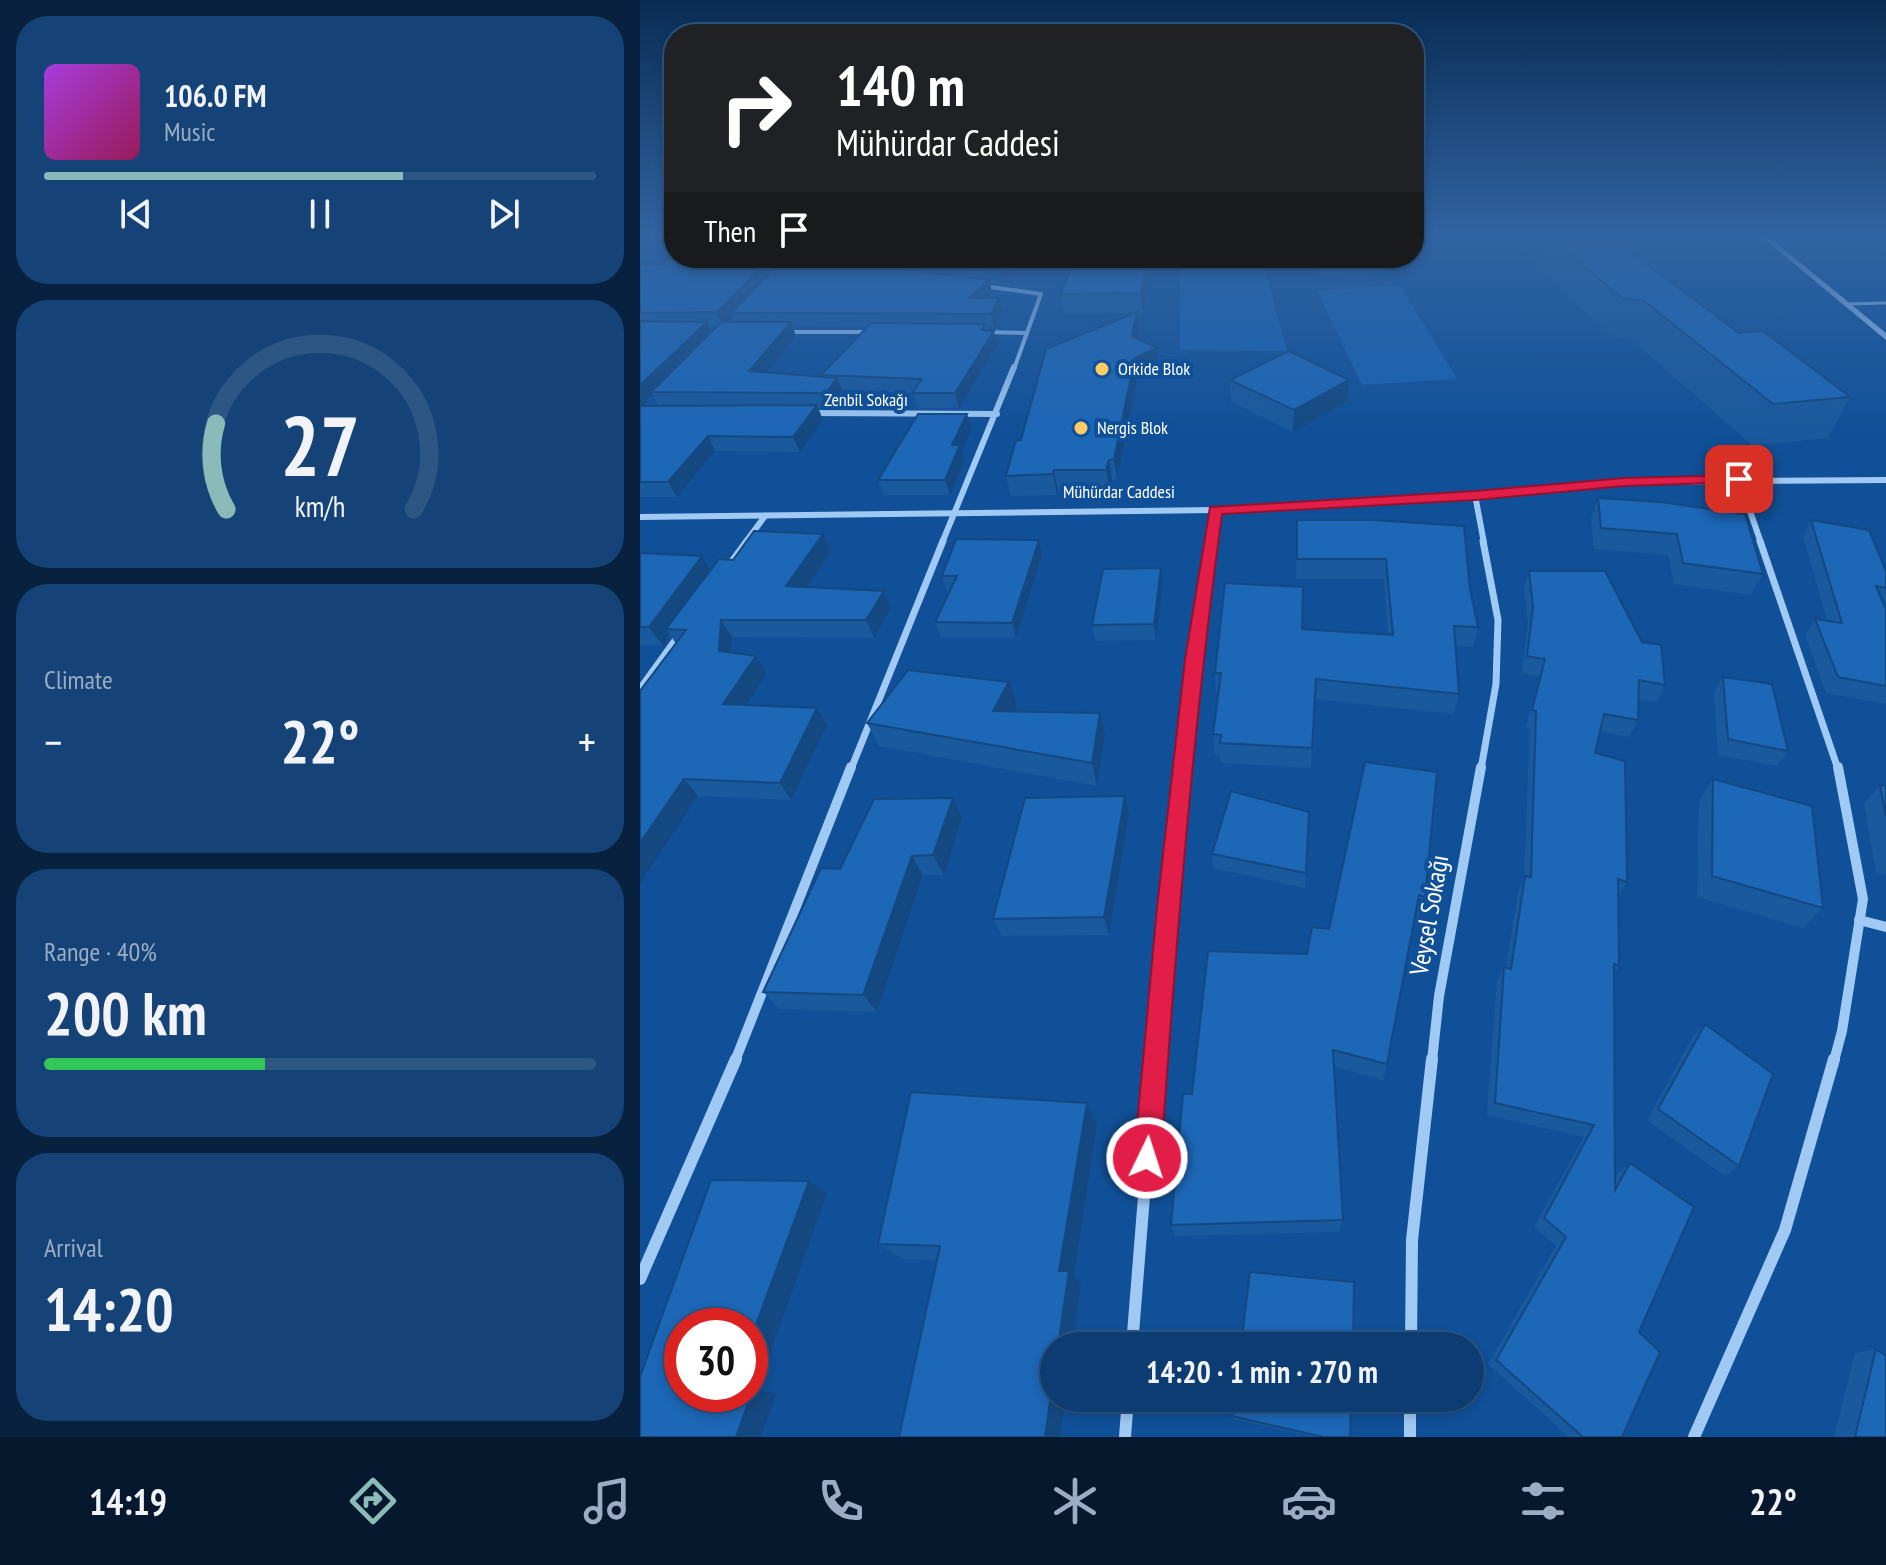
<!DOCTYPE html>
<html lang="en">
<head>
<meta charset="utf-8">
<style>
	body { margin:0; font-family:"PT Sans Narrow",sans-serif; background:#154377; color:#f1f3f6; height:100vh; display:flex; flex-direction:column; font-size:30px; white-space:nowrap }
	* { box-sizing:border-box; margin:0 }
	p { font-size:26px; color:#9aadc4 }
	.icon { flex:none; width:44px; height:44px; fill:none; stroke:currentColor; stroke-width:2; stroke-linecap:round; stroke-linejoin:round }
	.map { position:relative; flex:1; overflow:hidden }
	.panel { display:flex; flex-direction:column; gap:16px; padding:16px; background:#07213f; width:640px }
	.panel>* { flex:none }
	.banner { position:absolute; left:24px; top:24px; width:760px; height:244px; border-radius:32px; box-shadow:0 4px 12px #0003,0 0 0 2px #2c5684; background:#202124; color:#fff; overflow:hidden }
	.speed { position:absolute; left:24px; top:1308px; display:flex; gap:16px; font-size:40px; font-weight:700; text-align:center }
	.speed>* { display:grid; place-content:center; width:104px; height:104px; border-radius:50%; background:#0c3c72; box-shadow:0 4px 12px #0003,0 0 0 2px #2c5684; line-height:1 }
	.speed .limit { border:12px solid #d22; background:#fff; color:#111 }
	.pin { position:absolute; display:grid; place-items:center; width:68px; height:68px; color:#fff; margin:-34px; border-radius:16px; box-shadow:0 4px 12px #0006 }
	.me { position:absolute; width:88px; margin:-44px; rotate:4deg; stroke-linejoin:round; filter:drop-shadow(0 0 6px #0008) }
	.turn { display:flex; align-items:center; gap:28px; height:168px; padding:0 40px; font-size:36px }
	.turn .icon { width:104px; height:104px; stroke-width:2.5 }
	.turn b { display:block; font-size:56px; line-height:68px }
	.then { display:flex; align-items:center; height:76px; padding:0 40px; background:#0003; gap:16px; font-size:30px }
	.big { font-size:60px; font-weight:700; line-height:1.1 }
	.panel .widget { flex:1; display:flex; flex-direction:column; justify-content:center; gap:12px; min-width:0; padding:0 28px; border-radius:32px; background:#154377 }
	.panel .dial { align-items:center; gap:0 }
	.dial svg { height:208px; overflow:visible; fill:none; stroke:#2c5684; stroke-width:7; stroke-linecap:round; text-anchor:middle }
	.dial text { fill:#f1f3f6; stroke:none }
	.song { display:flex; align-items:center; gap:24px }
	.cover { width:96px; height:96px; border-radius:12px; background:linear-gradient(135deg,hsl(280 70% 55%),hsl(330 70% 35%)) }
	.played { height:8px; border-radius:4px; background:linear-gradient(90deg,#8bbbb9 65%,#2c5684 65%) }
	.keys { display:flex; justify-content:space-around; direction:ltr }
	.heat { display:flex; justify-content:space-between; align-items:center; font-size:44px; direction:ltr }
	.charge { height:12px; border-radius:6px; background:linear-gradient(90deg,#34c759 40%,#2c5684 0) }
	.trip { position:absolute; left:400px; top:1332px; width:444px; height:80px; border-radius:40px; background:#0c3c72; box-shadow:0 4px 12px #0003,0 0 0 2px #2c5684; font-weight:700; line-height:80px; text-align:center }
	.dock { display:flex; height:128px; justify-content:space-around; align-items:center; background:#05182e; color:#9aadc4 }
	.dock .icon { width:56px; height:56px }
	.dock .selected { color:#8bbbb9 }
	.dock b { font-size:36px; color:#f1f3f6 }
	main { display:flex; flex:1; min-height:0 }
	.map>svg:first-child { display:block }
	.green { fill:#1762b2 }
	.lines { fill:none; stroke-linecap:round; stroke-linejoin:round }
	.service { stroke:#a0c9f4; stroke-width:3 }
	.minor-far4 { stroke:#a0c9f4; stroke-width:4 }
	.minor-far3 { stroke:#a0c9f4; stroke-width:6 }
	.minor-far2 { stroke:#a0c9f4; stroke-width:7 }
	.minor-far1 { stroke:#a0c9f4; stroke-width:10 }
	.minor { stroke:#a0c9f4; stroke-width:12 }
	.tertiary { fill:#a0c9f4; fill-rule:evenodd }
	.wall { fill:#19599d; fill-rule:evenodd }
	.shaded-wall { fill:#144880 }
	.building { fill:#1d67b7; stroke:#144880; stroke-width:2 }
	.route { fill:#e11d48; stroke:#92132f; stroke-width:2 }
	.poi-dot { fill:#ffcd64; stroke:#105098; stroke-width:3 }
	.labels { text-anchor:middle; stroke-width:8; stroke-linejoin:round; paint-order:stroke }
	.far-poi-label { font-size:18px; fill:#fff; stroke:#105098; text-anchor:start }
	.far-street-label { font-size:18px; fill:#fff; stroke:#105098 }
	.near-street-label { font-size:26px; fill:#fff; stroke:#105098 }
</style>
</head>
<body>
<main>
<section class="panel">
<div class="widget">
<div class="song"><i class="cover"></i><div><b>106.0 FM</b><p>Music</p></div></div>
<div class="played"></div>
<div class="keys"><svg class="icon" aria-label="previous" viewBox="0 0 24 24"><path d="M18 5L8 12l10 7zM5 5v14"/></svg><svg class="icon" aria-label="pause" viewBox="0 0 24 24"><path d="M8 5v14M16 5v14"/></svg><svg class="icon" aria-label="next" viewBox="0 0 24 24"><path d="M6 5l10 7-10 7zM19 5v14"/></svg></div>
</div>
<div class="widget dial"><svg viewBox="0 0 100 80">
<path d="M14 69A42 42 0 1 1 86 69"/>
<path d="M14 69A42 42 0 0 1 10 36" stroke="#8bbbb9"/>
<text x="50" y="56" font-size="32" font-weight="700">27</text>
<text x="50" y="72" font-size="11">km/h</text>
</svg></div>
<div class="widget"><p>Climate</p>
<div class="heat"><a>−</a><b class="big">22°</b><a>+</a></div>
</div>
<div class="widget"><p>Range · 40%</p><b class="big">200 km</b><div class="charge"></div></div>
<div class="widget"><p>Arrival</p><b class="big">14:20</b></div>
</section>
<div class="map">
<svg width="1246" height="1437" viewBox="0 0 1246 1437">
	<rect width="100%" height="100%" fill="#105098"/>
	<g class="green">
		<path d="M540 258H622L647 351 540 350Z"/>
		<path d="M668 258H744L753 274 677 278Z"/>
		<path d="M760 285 817 379 722 385 677 291Z"/>
	</g>
	<g class="lines">
		<path class="service" d="M1206 304 1246 303"/>
		<g class="minor-far4">
			<path d="M343 286 401 294 374 369"/>
			<path d="M144 332H230"/>
			<path d="M344 332 387 333"/>
		</g>
		<g class="minor-far3">
			<path d="M173 413 357 414"/>
			<path d="M1099 479 1121 543"/>
			<path d="M835 495 844 543"/>
			<path d="M105 543 125 516"/>
			<path d="M302 543 374 367"/>
			<path d="M571 543 575 510"/>
		</g>
		<g class="minor-far2">
			<path d="M1120 541 1198 769"/>
			<path d="M87 568 107 541"/>
			<path d="M0 689 39 635"/>
			<path d="M211 769 303 541"/>
			<path d="M543 769 571 541"/>
			<path d="M841 769 856 684 858 620 843 541"/>
		</g>
		<g class="minor-far1">
			<path d="M1219 920 1246 927"/>
			<path d="M95 1061 211 767"/>
			<path d="M515 1061 543 767"/>
			<path d="M792 1061 799 996 841 767"/>
			<path d="M1194 1061 1202 1031 1223 899 1198 767"/>
		</g>
		<g class="minor">
			<path d="M0 1279 96 1059"/>
			<path d="M492 1346 515 1059"/>
			<path d="M771 1346 772 1240 792 1059"/>
			<path d="M770 1398V1437"/>
			<path d="M485 1437 488 1398"/>
			<path d="M1054 1437 1145 1230 1194 1059"/>
		</g>
		<g class="tertiary">
			<path d="M4 233H12L0 240V235Z"/>
			<path d="M1117 233H1124L1246 333V340Z"/>
			<path d="M1246 477V483L984 485 835 498 575 513 0 520V514L575 507 835 492 984 479Z"/>
		</g>
	</g>
	<g class="wall">
		<path d="M1231 233H1246V244Z"/>
		<path d="M906 234 1210 397 1188 438 1113 446 992 340 971 336 898 269Z"/>
		<path d="M32 258H385L386 263 362 284 350 283 352 293 347 298 362 311 354 328H346L357 345 319 408H277L273 393 202 390 203 392 192 408H178L183 420 160 452 75 451 37 497H0V264L22 265ZM130 263H141L133 270ZM92 316 95 322H87ZM69 326H77L71 331ZM152 326 227 327 181 375 182 377 126 373 156 336ZM13 395 19 406H2Z"/>
		<path d="M507 265 509 284 503 313H497L499 330 497 338 517 348 519 368 497 377 477 480H472L470 491H418L417 495 371 496 366 476 493 313 424 314 421 294Z"/>
		<path d="M590 380H709L708 401 653 432 591 402Z"/>
		<path d="M332 429 322 450 325 460 310 495H244L238 480Z"/>
		<path d="M958 498 1020 502 1123 574 1111 595 1034 584 1028 555 954 549 951 519Z"/>
		<path d="M657 520 830 589 838 627 833 647 816 646 819 694 814 714 675 699 671 768 581 763 580 755 574 754 573 734 578 693H576L575 673 662 629 748 635 744 579H656Z"/>
		<path d="M1171 520 1246 571V600L1243 603 1246 609V704L1186 693 1165 635 1175 619 1187 620 1163 536Z"/>
		<path d="M183 534 191 552 167 587 244 591 251 608 234 638 92 637 91 653 127 673 106 705 177 708 187 725 151 800 58 796 0 884V691L36 644 31 636 23 646 0 645V553L62 556 71 570 93 560Z"/>
		<path d="M399 540 402 555 376 638H301L295 622 310 592H308L302 576Z"/>
		<path d="M889 571 1025 685 1016 702 999 699 998 720 989 737 960 731 955 753 987 882 978 897 979 966 974 974 975 1179 978 1173 990 1163 999 1332 982 1437H929L848 1364 916 1246 894 1227 944 1137 847 1115 857 981 864 967 866 968 878 892 884 877 890 728 886 727 899 677 882 673 888 624 884 588Z"/>
		<path d="M523 584 516 640 455 641 452 625Z"/>
		<path d="M1083 677 1148 751 1137 766 1078 755 1074 693Z"/>
		<path d="M377 706 373 711 465 735 457 786 239 746 227 723Z"/>
		<path d="M725 762 785 897 779 916 775 915 747 1064 743 1080 694 1067 703 1220 699 1232 535 1236 531 1225 552 1094 689 929Z"/>
		<path d="M1073 779 1183 908 1163 928 1057 897 1059 801Z"/>
		<path d="M1240 785 1246 786V875L1236 873 1224 804Z"/>
		<path d="M669 812 665 888 573 868 572 854Z"/>
		<path d="M489 815 469 935 362 936 353 919Z"/>
		<path d="M322 818 304 875H283L237 1012 140 1009 123 992 200 869Z"/>
		<path d="M1065 1024 1099 1166 1085 1176 1007 1120 1053 1036Z"/>
		<path d="M457 1125 434 1276 441 1284 420 1437H259L297 1260 262 1259 238 1244Z"/>
		<path d="M1236 1349 1246 1437H1194L1215 1353Z"/>
		<path d="M592 1416 710 1437H674L593 1419Z"/>
	</g>
	<g class="shaded-wall">
		<path d="M378 258H385L386 263 362 284 360 273Z"/>
		<path d="M129 260 134 273 91 313 92 316 83 326 77 312Z"/>
		<path d="M507 265 509 284 503 313 501 293Z"/>
		<path d="M349 280 352 293 332 311 329 298Z"/>
		<path d="M359 298 362 311 354 328 351 314Z"/>
		<path d="M497 312 499 330 494 355 492 336Z"/>
		<path d="M67 322 73 336 11 392 13 395 0 408V385Z"/>
		<path d="M151 322 156 336 116 386 109 371Z"/>
		<path d="M354 331 357 345 319 408 315 393Z"/>
		<path d="M517 348 519 368 497 377 477 480 474 459 495 358Z"/>
		<path d="M197 378 203 392 192 408 186 393Z"/>
		<path d="M709 380 708 401 653 432 654 410Z"/>
		<path d="M177 405 183 420 160 452 153 437Z"/>
		<path d="M327 414 332 429 322 450 325 460 310 495 305 480 312 445Z"/>
		<path d="M68 436 75 451 37 497 28 482Z"/>
		<path d="M469 460 472 480 470 491 466 470Z"/>
		<path d="M414 470 418 491 417 495 413 474Z"/>
		<path d="M183 534 191 552 156 603 146 586Z"/>
		<path d="M399 540 402 555 376 638 372 623Z"/>
		<path d="M62 556 74 576 26 629 30 636 23 646 9 627Z"/>
		<path d="M521 568 523 584 516 640 514 624Z"/>
		<path d="M244 591 251 608 234 638 226 620Z"/>
		<path d="M81 620 92 637 90 668 79 651Z"/>
		<path d="M116 656 127 673 95 722 83 704Z"/>
		<path d="M369 682 377 706 361 734 353 711Z"/>
		<path d="M177 708 187 725 151 800 140 783Z"/>
		<path d="M460 713 465 735 457 786 452 763Z"/>
		<path d="M44 779 58 796 0 884V843Z"/>
		<path d="M485 796 489 815 469 935 464 917Z"/>
		<path d="M313 798 322 818 304 875 293 855Z"/>
		<path d="M272 856 283 875 237 1012 223 995Z"/>
		<path d="M447 1103 457 1125 434 1276 441 1284 433 1346H418L419 1271Z"/>
		<path d="M169 1181 187 1193 117 1390 136 1394 121 1437H96L110 1390V1341Z"/>
		<path d="M414 1373V1398H426L420 1437H405Z"/>
	</g>
	<g class="building">
		<path d="M918 233H965L1099 333 1123 331 1210 397 1133 404 1004 301 982 298 906 234Z"/>
		<path d="M32 258H34L129 260 77 312 0 313V264L22 265Z"/>
		<path d="M237 258H378L360 273Z"/>
		<path d="M143 260 197 261 349 280 329 298H359L351 314 91 313Z"/>
		<path d="M432 265H507L501 293 421 294Z"/>
		<path d="M497 312 492 336 517 348 495 358 474 459 469 460 466 470H414L413 474 366 476 376 440H381L406 349Z"/>
		<path d="M0 321 67 322 0 385Z"/>
		<path d="M81 322H151L109 371 197 378 186 393 11 392Z"/>
		<path d="M231 323 345 324 342 330 354 331 315 393H272L282 379 181 375Z"/>
		<path d="M649 351 709 380 654 410 590 380Z"/>
		<path d="M177 405 153 437 68 436 28 482H0V406Z"/>
		<path d="M278 414H327L312 445H320L305 480H238Z"/>
		<path d="M958 498 1020 502 1105 514 1123 574 1043 563 1037 534 961 528Z"/>
		<path d="M657 520H733L824 526 830 589 838 627 814 626 819 694 676 679 672 748 580 743 581 735 573 734 581 673H575L585 583 663 587 662 629 753 635 746 559H657Z"/>
		<path d="M1171 520 1229 530 1246 571V588L1236 586 1246 609V686L1198 677 1175 619 1202 623Z"/>
		<path d="M114 531 183 534 146 586 244 591 226 620H81L79 651 116 656 83 704 177 708 140 783 44 779 0 843V691L46 630 26 629 79 559 93 560Z"/>
		<path d="M316 539 399 540 372 623 295 622 317 576H302Z"/>
		<path d="M0 553 62 556 9 627H0Z"/>
		<path d="M521 568 514 624 452 625 463 569Z"/>
		<path d="M889 571H965L1002 642 1021 645 1025 685 999 680 998 720 964 714 955 753 985 761 987 882 978 879 979 966 974 964 975 1190 990 1163 1054 1207 999 1332 1020 1352 982 1437H943L856 1360 926 1237 904 1218 954 1125 855 1103 864 967 871 969 885 876 891 877 896 711 892 710 905 659 887 656 893 607Z"/>
		<path d="M268 670 369 682 353 711 460 713 452 763 227 723Z"/>
		<path d="M1083 677 1132 684 1148 751 1088 739Z"/>
		<path d="M725 762 797 772 785 897 779 895 747 1064 693 1050 703 1220 531 1225 543 1094H552L568 951 667 954 672 927 689 929Z"/>
		<path d="M1073 779 1172 806 1183 908 1072 876Z"/>
		<path d="M1240 785 1246 786V816Z"/>
		<path d="M591 791 669 812 666 873 572 854Z"/>
		<path d="M485 796 464 917 353 919 385 798Z"/>
		<path d="M313 798 293 855 272 856 223 995 123 992 181 868 200 869 234 799Z"/>
		<path d="M1065 1024 1133 1074 1099 1166 1018 1109Z"/>
		<path d="M271 1092 447 1103 419 1271H429L418 1346H414V1373L405 1437H259L300 1246 238 1244Z"/>
		<path d="M71 1180 169 1181 110 1341V1326H42V1394H110V1389H113L96 1437H0V1377Z"/>
		<path d="M610 1272 714 1282 713 1346H601Z"/>
		<path d="M1236 1349 1246 1356V1437H1215Z"/>
		<path d="M594 1398H711L710 1437H683L592 1416Z"/>
	</g>
	<linearGradient id="sky" x2="0" y2="1"><stop stop-color="#092c54"/><stop offset="0.54" stop-color="#3164a2"/><stop offset="1" stop-color="#3164a2" stop-opacity="0"/></linearGradient>
	<rect width="1246" height="434" fill="url(#sky)"/>
	<path class="route" d="M1099 475 1104 476V482L984 486 835 500 582 514C553 728 536 943 521 1158L517 1167 507 1171 498 1167 494 1158 517 908 545 660 570 507 835 491 984 478Z"/>
	<g class="poi-dot">
		<circle cx="462" cy="369" r="8"/>
		<circle cx="441" cy="428" r="8"/>
	</g>
	<g class="labels">
		<g class="far-poi-label">
			<text x="478" y="375">Orkide Blok</text>
			<text x="457" y="434">Nergis Blok</text>
		</g>
		<g class="far-street-label">
			<text x="226" y="406">Zenbil Sokağı</text>
			<text x="479" y="498">Mühürdar Caddesi</text>
		</g>
		<g class="near-street-label">
			<text transform="translate(789 915) rotate(-80)" y="9">Veysel Sokağı</text>
		</g>
	</g>
</svg>
<div class="speed"><div class="limit">30</div></div>
<div class="pin" style="left:1099px;top:479px;background:#d93025"><svg class="icon" aria-label="arrive" viewBox="0 0 24 24"><path d="M6 21V4h12l-3 4 3 4H6"/></svg></div>
<svg class="me" style="left:507px;top:1158px" viewBox="-20 -20 40 40"><circle r="17" fill="#e11d48" stroke="#fff" stroke-width="3"/><path d="M0-11L8 9 0 5-8 9z" fill="#fff"/></svg>
<div class="trip">14:20 · 1 min · 270 m</div>
<div class="banner">
<div class="turn"><svg class="icon" aria-label="right" viewBox="0 0 24 24"><path d="M7 20v-9h11M14 6l5 5-5 5"/></svg><div><b>140 m</b>Mühürdar Caddesi</div></div>
<div class="then">Then<svg class="icon" aria-label="arrive" viewBox="0 0 24 24"><path d="M6 21V4h12l-3 4 3 4H6"/></svg></div>
</div>
</div>
</main>
<nav class="dock">
<b>14:19</b>
<svg class="icon selected" aria-label="directions" viewBox="0 0 24 24"><path d="M12 3l9 9-9 9-9-9zM9 14v-3h6M13 9l2 2-2 2"/></svg>
<svg class="icon" aria-label="music" viewBox="0 0 24 24"><path d="M9 18V5l10-2v13"/><circle cx="6" cy="18" r="3"/><circle cx="16" cy="16" r="3"/></svg>
<svg class="icon" aria-label="phone" viewBox="0 0 24 24"><path d="M5 4h4l2 5-3 2q2 4 5 5l2-3 5 2v4C11 20 4 13 5 4z"/></svg>
<svg class="icon" aria-label="climate" viewBox="0 0 24 24"><path d="M12 3v18M4 7l16 10M4 17L20 7"/></svg>
<svg class="icon" aria-label="car" viewBox="0 0 24 24"><path d="M5 17H2v-5l4-1 3-4h7l3 4 3 1v5h-3M9 17h6M6 11h13"/><circle cx="7" cy="17" r="2"/><circle cx="17" cy="17" r="2"/></svg>
<svg class="icon" aria-label="filters" viewBox="0 0 24 24"><path d="M4 7h16M4 17h16"/><circle cx="9" cy="7" r="2"/><circle cx="15" cy="17" r="2"/></svg>
<b>22°</b>
</nav>
</body>
</html>
